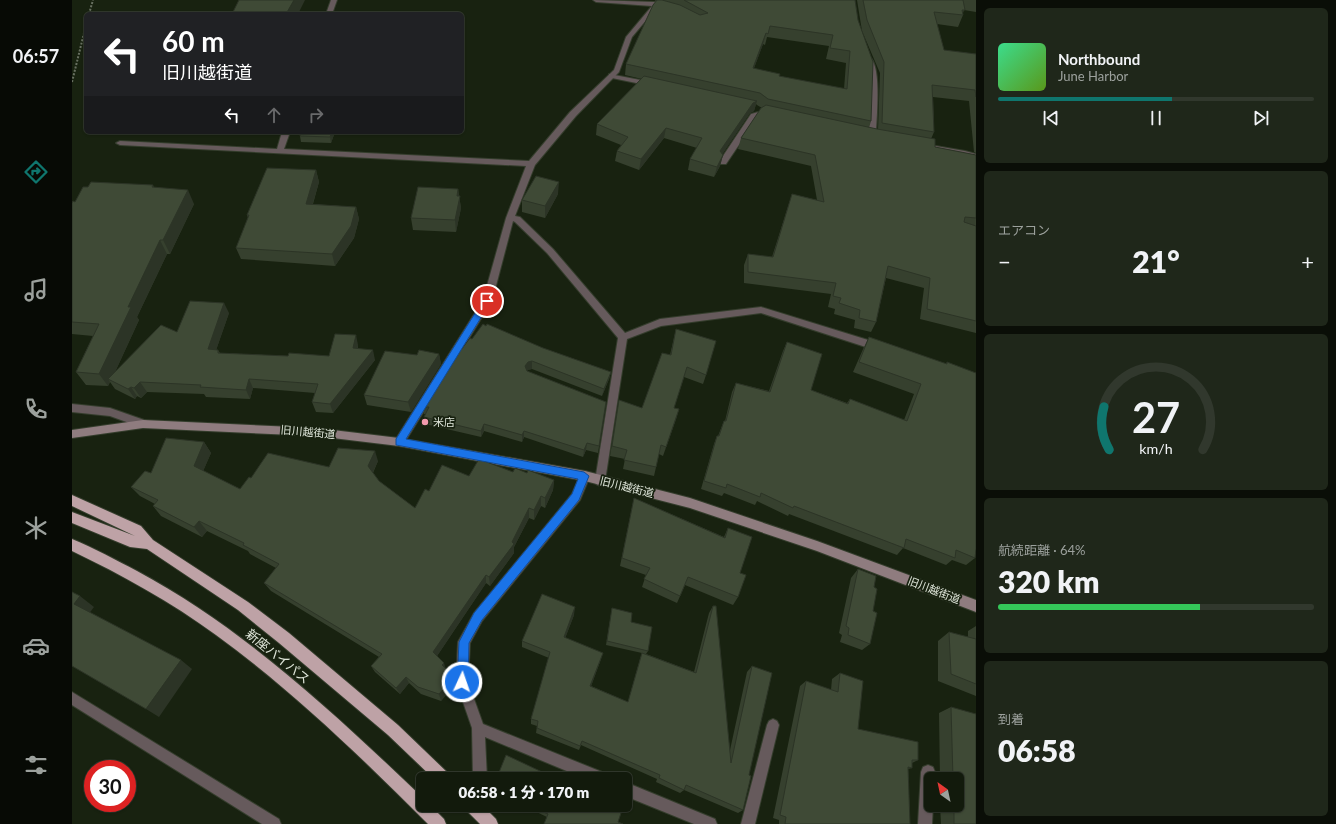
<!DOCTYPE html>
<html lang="ja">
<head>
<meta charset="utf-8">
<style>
	body { margin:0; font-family:Lato,"Noto Sans JP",sans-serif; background:#1f271a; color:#f1f3f6; height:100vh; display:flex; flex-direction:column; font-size:15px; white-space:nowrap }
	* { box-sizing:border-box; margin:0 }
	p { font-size:13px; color:#9ca19d }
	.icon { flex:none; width:22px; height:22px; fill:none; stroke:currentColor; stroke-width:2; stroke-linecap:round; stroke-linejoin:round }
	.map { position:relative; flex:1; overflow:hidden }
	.details { display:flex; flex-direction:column; gap:8px; padding:8px; background:#0a0e07; width:360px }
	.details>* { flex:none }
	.guide { position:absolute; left:12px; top:12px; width:380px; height:122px; border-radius:6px; box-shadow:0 1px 3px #0004,0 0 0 1px #31382d; background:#202124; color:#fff; overflow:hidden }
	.needle { width:26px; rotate:327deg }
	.fabs { position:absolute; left:852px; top:772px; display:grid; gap:8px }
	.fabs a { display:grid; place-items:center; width:40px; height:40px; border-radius:6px; background:#121a0c; box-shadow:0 1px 3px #0004,0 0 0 1px #31382d; font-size:20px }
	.speed { position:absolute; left:12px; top:760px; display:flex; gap:8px; font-size:20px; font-weight:700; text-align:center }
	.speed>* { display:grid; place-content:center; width:52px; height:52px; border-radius:50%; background:#121a0c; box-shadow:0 1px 3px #0004,0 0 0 1px #31382d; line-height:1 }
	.speed .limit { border:6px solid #d22; background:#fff; color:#111 }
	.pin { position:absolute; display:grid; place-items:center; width:34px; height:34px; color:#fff; margin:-17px; border:2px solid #fff; border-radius:50%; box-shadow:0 1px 4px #0007 }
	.me { position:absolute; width:44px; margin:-22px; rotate:3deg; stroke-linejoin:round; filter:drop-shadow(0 0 3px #0008) }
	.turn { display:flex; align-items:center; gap:14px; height:84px; padding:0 12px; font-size:18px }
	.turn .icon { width:52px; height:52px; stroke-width:2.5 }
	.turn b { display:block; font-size:28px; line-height:34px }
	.lanes { display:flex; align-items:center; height:38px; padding:0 12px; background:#0003; justify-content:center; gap:20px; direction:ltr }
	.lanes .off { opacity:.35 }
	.big { font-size:30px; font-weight:800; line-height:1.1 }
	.details .tile { flex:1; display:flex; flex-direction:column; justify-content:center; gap:6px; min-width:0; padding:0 14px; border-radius:6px; background:#1f271a }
	.details .dial { align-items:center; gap:0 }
	.dial svg { height:104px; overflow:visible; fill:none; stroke:#31382d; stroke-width:7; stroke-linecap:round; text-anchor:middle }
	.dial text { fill:#f1f3f6; stroke:none }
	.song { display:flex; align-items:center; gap:12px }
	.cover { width:48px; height:48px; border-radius:6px; background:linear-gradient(135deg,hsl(150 70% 55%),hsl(90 70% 35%)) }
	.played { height:4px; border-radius:2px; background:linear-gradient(90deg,#0f766e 55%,#31382d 55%) }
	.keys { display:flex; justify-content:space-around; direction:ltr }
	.heat { display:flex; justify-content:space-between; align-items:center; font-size:22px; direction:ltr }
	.charge { height:6px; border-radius:3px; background:linear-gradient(90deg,#34c759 64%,#31382d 0) }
	.trip { position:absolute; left:344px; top:772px; width:216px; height:40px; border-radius:6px; background:#121a0c; box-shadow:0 1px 3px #0004,0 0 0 1px #31382d; font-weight:800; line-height:40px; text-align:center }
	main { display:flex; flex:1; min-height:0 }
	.tab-bar { display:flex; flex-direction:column; width:72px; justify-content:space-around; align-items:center; background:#070a05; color:#9ca19d }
	.tab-bar .icon { width:28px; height:28px }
	.tab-bar .current { color:#0f766e }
	.tab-bar b { font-size:18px; color:#f1f3f6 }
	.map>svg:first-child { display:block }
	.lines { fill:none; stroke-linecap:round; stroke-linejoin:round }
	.service-casing { stroke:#343d2c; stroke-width:2 }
	.minor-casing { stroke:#343d2c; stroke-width:2 }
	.secondary-casing { stroke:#343d2c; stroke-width:2 }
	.trunk-casing { stroke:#343d2c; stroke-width:2 }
	.path { stroke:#687061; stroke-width:2; stroke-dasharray:2 1.5; stroke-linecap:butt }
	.service { fill:#665a5c; fill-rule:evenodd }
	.minor { fill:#665a5c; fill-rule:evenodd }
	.secondary { fill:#8f7c7f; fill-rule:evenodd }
	.trunk { fill:#bea2a6; fill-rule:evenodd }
	.wall { fill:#36402e; fill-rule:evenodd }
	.shaded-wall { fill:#2c3426 }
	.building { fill:#3f4a36; stroke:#2c3426; fill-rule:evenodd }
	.route { fill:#1a73e8; stroke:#114b97 }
	.poi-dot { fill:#f29aad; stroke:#182210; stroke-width:1.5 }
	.labels { text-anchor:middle; stroke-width:3.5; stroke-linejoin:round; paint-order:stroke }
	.poi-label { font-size:11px; fill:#dfe6da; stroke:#182210; text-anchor:start }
	.street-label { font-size:11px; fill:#dfe6da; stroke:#182210 }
	.near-street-label { font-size:13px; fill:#dfe6da; stroke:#182210 }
</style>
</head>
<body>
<main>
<nav class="tab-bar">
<b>06:57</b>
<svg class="icon current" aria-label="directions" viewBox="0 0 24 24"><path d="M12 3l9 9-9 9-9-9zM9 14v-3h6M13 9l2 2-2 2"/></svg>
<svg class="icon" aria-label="music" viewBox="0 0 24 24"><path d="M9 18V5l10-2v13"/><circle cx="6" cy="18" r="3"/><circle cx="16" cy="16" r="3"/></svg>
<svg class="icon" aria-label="phone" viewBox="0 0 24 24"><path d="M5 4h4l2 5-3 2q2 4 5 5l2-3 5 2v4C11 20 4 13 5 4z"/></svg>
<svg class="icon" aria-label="climate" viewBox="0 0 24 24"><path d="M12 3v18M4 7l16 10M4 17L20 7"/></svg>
<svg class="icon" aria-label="car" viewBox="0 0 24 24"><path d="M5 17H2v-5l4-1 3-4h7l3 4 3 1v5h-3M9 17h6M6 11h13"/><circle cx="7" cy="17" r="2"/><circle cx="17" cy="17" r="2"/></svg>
<svg class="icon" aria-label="filters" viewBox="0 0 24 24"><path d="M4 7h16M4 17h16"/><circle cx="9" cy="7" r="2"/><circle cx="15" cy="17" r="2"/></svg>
</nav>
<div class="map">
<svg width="904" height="824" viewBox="0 0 904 824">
	<rect width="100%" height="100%" fill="#182210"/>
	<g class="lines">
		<defs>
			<g id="service">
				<path d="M537 74 579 82 583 84 579 86 540 78H537Z"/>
				<path d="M856 765 861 767 863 772 862 779H859V805H861L860 824H846L849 772 851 767Z"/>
			</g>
			<g id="minor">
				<path d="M259 0H265L260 14H254Z"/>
				<path d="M521 0 583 2 585 0H591L560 37 547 72 504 116 463 165 443 216 448 217 481 249 553 333 588 319 689 307 809 344 811 347 806 351 689 313 589 326 555 339 533 481 532 484 528 486 524 484 523 481 546 338 475 253 443 222 441 221 420 301 331 445 327 446 323 445 322 442 411 300 434 218 454 166 48 145 44 143 48 141 205 149 210 132H218L212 149 457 161 498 112 542 70 554 37 580 6 524 2Z"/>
				<path d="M796 56C811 62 804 122 804 137L800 139 796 137 798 73 793 58Z"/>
				<path d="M690 111 701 114C697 118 690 116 685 118L654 164H648L647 162 679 114Z"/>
				<path d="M852 144 893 151 904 154V160L891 155 852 148Z"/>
				<path d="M0 404 38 408 75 421 76 424 75 427 71 428 38 416 0 412Z"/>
				<path d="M513 471 517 473 518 476 508 500 410 621 398 643 396 682 411 724 535 774 537 779H514L413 737 415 779H401L400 728 384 682 386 642 402 613 500 494 509 473Z"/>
				<path d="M0 692 207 819 209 824H190L0 705Z"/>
				<path d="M701 719 705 721 707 725 683 824H669L695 725 697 721Z"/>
				<path d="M553 782 643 819 645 824H622L553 796Z"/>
			</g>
			<path id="secondary" d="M71 420 244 428 327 438 513 471 618 498 745 541 904 600V612L745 551 618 508 513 481 327 446 244 436 71 428 0 438V430Z"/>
			<g id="trunk">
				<path d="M0 495 69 526 81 540 176 602 217 633 326 725 377 774 379 779H362L316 735 207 643 166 610 75 549 58 547 0 523V512L63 536 0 506Z"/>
				<path d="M0 539C22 548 44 560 65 571 173 629 263 714 351 798V805H358L372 819 374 824H356C290 758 220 690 144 635 99 602 50 575 0 551Z"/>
				<path d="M392 805H410L424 819 426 824H408L394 810Z"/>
			</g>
		</defs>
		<use href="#service" class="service-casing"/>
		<use href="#minor" class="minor-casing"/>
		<use href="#secondary" class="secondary-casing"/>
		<use href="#trunk" class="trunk-casing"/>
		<g class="path">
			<path d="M17 14 21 0"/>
			<path d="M0 82 14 25"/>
		</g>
		<use href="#service" class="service"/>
		<use href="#minor" class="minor"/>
		<use href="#secondary" class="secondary"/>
		<use href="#trunk" class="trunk"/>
	</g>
	<g class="wall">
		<path d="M585 0H783L799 121 797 128 806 130 808 73 790 31 785 0H904V12L892 10 891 13V15L886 27 865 24 872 50 904 54V153L902 152 897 101 861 97 862 132 859 139 863 147 904 155V333L848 319 852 288 814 278 804 322 799 332 782 328 783 320 762 314 763 309 756 307 759 294 672 283V265L676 254 700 257 720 194 745 200 739 166 666 149 669 138 690 108 685 105 684 104 682 111 678 113 650 154 651 155 648 166 642 177 616 170 618 159 625 148 592 138 567 170 543 161 545 151 549 145 524 135 525 124 570 79 553 75 554 64ZM695 37 757 46 754 59 774 63 772 89 707 76 682 68 691 44 693 45Z"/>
		<path d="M263 132 259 143 229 142 228 136Z"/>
		<path d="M244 170 247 182 241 204 284 207 287 219 282 238 263 266 169 259 164 248 176 218 175 215Z"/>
		<path d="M81 185 82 188 122 204 98 254H95L65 317 67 320 43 372 105 332 157 313 144 350H146L148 353 216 356H257L286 345V348L303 360 261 413 244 412 240 402 243 393 181 388 178 399 134 397 132 394 75 392 69 398 65 396 63 399 43 389 38 382 36 386 14 385 4 372 21 336 0 334V203L3 202 16 187Z"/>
		<path d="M386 189 389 208 384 232 341 230 339 218Z"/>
		<path d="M486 194 473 218 450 212V200Z"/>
		<path d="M414 326 471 348 539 372 537 379 530 396 460 369 455 370V371L534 402 526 453 514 450 511 457 452 437 450 442 412 431 409 437 353 424 352 417 354 414H352L351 407 382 359 400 339Z"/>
		<path d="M604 329 634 375 631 384 612 377 602 408 607 409 604 419 591 456 587 454 582 476 551 469 553 459 538 456 547 400 570 408 598 355Z"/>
		<path d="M797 337 874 364 875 362 903 558 894 565 880 560 874 565 831 548 825 555 717 514 716 516 685 501 683 505 652 493 650 496 629 489 642 444 645 436H646L652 421H653L660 392 664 383 697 391 711 351 715 342 739 390 775 403 778 399 832 420 842 394 781 372 792 347Z"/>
		<path d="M367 354 369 364 339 412 295 405 292 395 345 355Z"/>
		<path d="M132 442 139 453 131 471 168 489 179 478 257 467 306 461 301 473 307 481 343 508 357 491 397 476 441 472 455 473 482 480 481 490 473 508 469 506 462 520 457 518 442 547V553L418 586 414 583 365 656 374 670 380 680 378 683 380 688 369 701 349 694 337 683 328 694 303 672 299 666 307 657 199 591 192 583 204 568 178 554 176 551 135 531 130 537 89 516 81 506 83 504 68 496 59 487 79 473Z"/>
		<path d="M562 498 652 537 656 528 668 573 666 597 661 605 613 585 605 603 570 587 574 575 548 566Z"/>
		<path d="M786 569 802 587 798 644 790 650 768 642 770 635 767 633 779 578Z"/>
		<path d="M641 606 658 750 675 672 680 666 677 775 671 810 666 813 612 790 608 793 584 782 585 779 509 745 507 750 464 733 465 726 459 724V719L477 658 450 647V641L502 615 493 638 529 659 519 686 556 702 568 659 570 653 534 645 540 608 559 622 576 651 574 654 622 672 637 613Z"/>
		<path d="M904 626V696L866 681V641L877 632 896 637V631Z"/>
		<path d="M768 673 786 729 846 760 840 763V768L836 769 838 824H707V820L701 818 728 686 734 681 759 690 760 679Z"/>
		<path d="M879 707 904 824H869L868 805H885V779H868L867 713Z"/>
		<path d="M426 775 485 779H426Z"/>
		<path d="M450 805H531L475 817Z"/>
	</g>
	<g class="shaded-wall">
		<path d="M222 0H233L226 14H214Z"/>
		<path d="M694 33 691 44 678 79 681 68Z"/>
		<path d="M685 101 682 111 678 113 646 161 648 151 681 103Z"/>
		<path d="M594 128 592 138 567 170 569 159Z"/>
		<path d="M260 132H263L259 143 258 137Z"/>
		<path d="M651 155 648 166 642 177 645 167Z"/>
		<path d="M244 170 247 182 237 216 234 204Z"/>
		<path d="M487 182 486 194 473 218V206Z"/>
		<path d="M386 189 389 208 384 232 383 220 385 196Z"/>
		<path d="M116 190 122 204 98 254 91 240Z"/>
		<path d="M284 207 287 219 282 238 263 266 260 254Z"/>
		<path d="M88 240 95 254 65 317 67 320 39 381 36 379 38 382 36 386 27 374 56 307Z"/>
		<path d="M152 303 157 313 141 359 136 349Z"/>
		<path d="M284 335 286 345 284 358 281 348Z"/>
		<path d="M301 350 303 360 261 413 258 404Z"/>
		<path d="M367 354 369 364 339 412 336 402Z"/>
		<path d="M460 361V369L456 370 453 373V366L456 362Z"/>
		<path d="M539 372 537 379 530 396 532 389Z"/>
		<path d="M177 379 181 388 178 399 174 390Z"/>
		<path d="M68 382 75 392 69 398 62 388Z"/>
		<path d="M59 387 65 396 63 399 56 389Z"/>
		<path d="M607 409 604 419 591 456 594 447Z"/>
		<path d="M412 424V431L409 437V431Z"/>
		<path d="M452 431V437L450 442V435Z"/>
		<path d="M132 442 139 453 129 476 122 466Z"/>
		<path d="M515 443 514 450 511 457 512 450Z"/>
		<path d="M303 451 306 461 299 476 296 466Z"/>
		<path d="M482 480 481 490 473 508V498Z"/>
		<path d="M469 496V506L462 520V510Z"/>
		<path d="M457 508V518L442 547V553L418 586 417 577 440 542Z"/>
		<path d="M127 521 135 531 130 537 122 527Z"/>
		<path d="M414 575V583L363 659 361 652Z"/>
		<path d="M8 596 22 607 16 615 2 604Z"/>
		<path d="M503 607 502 615 491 644 492 637Z"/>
		<path d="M531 653 529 659 517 692 518 686Z"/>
		<path d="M109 660 120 669 87 717 74 709Z"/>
		<path d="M372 663 374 670 370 665Z"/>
		<path d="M379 673 380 680 378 683 380 688 369 701 367 694 374 678Z"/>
		<path d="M334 677 337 683 328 694 324 688Z"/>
	</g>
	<g class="building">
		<path d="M167 0H222L214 14H160Z"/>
		<path d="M585 0H590L608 5 628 15 636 13 612 0H783L786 20 801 62 799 121 696 99 688 93 554 64 581 5ZM698 26 761 35 758 48 778 51 775 89 707 76 708 74 681 68 694 33 696 34Z"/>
		<path d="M791 0H891L893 10H890L891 15 862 12 872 50 904 54V97L903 90 860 85 862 132 810 123 812 62 795 20Z"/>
		<path d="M572 76 685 101 681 103 648 151 651 155 645 167 618 159 630 138 594 128 569 159 545 151 556 137 525 124Z"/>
		<path d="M694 105 805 129 863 139V147L904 155V218L893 217 892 222 904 226V321L855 309 858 278 816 266 804 322 787 318 788 310 767 303 769 298 761 296 764 283 676 272V254L701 257 720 194 752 202 743 155 669 138 689 108Z"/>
		<path d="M229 132H260L258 137 228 136Z"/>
		<path d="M195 168 244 170 234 204 284 207 279 226 260 254 164 248 177 215H175Z"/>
		<path d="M464 176 487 182 473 206 450 200Z"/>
		<path d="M19 182 81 185 80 187 116 190 91 240H88L56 307H59L27 374 4 372 27 324 0 322V203L1 201 3 202 11 187H16Z"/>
		<path d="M346 187 386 189 385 196H388L383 220 339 218Z"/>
		<path d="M118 301 152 303 136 349 146 350V353L216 356 217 353 257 356 263 334 284 335 281 348 301 350 258 404 240 402 246 384 177 379 174 390 128 387 129 385 68 382 62 388 59 387 56 389 36 379 89 325 105 332Z"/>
		<path d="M411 324 414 326 415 324 471 348 539 372 532 389 460 361 456 362 453 366 455 371 534 402 527 446 515 443 512 450 452 431 450 435 412 424 409 431 352 417 357 407H351L380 359H382L398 338 400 339Z"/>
		<path d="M604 329 644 341 634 375 615 367 602 408 607 409 594 447 589 445 584 467 552 460 555 450 540 446 547 400 570 408 590 353 599 355Z"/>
		<path d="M797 337 875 364V362L904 373V549L903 558 884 550 883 558 834 539 832 548 722 506 721 508 689 493 688 497 655 484 654 488 632 481 645 436H647L652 421H654L664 383 698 392 715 342 750 354 739 390 776 404 778 399 835 421 849 384 787 362Z"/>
		<path d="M347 350 367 354 336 402 292 395 313 351 345 355Z"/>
		<path d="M94 438 132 442 122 466 168 489 177 477 179 478 196 453 257 467 266 448 303 451 296 466 307 481 343 508 353 489 357 491 370 465 397 476 407 459 441 472 443 468 455 473 456 470 482 480 473 498 469 496 462 510 457 508 440 542 442 544 417 577 414 575 361 652 372 663 370 665 379 673 374 678 378 682 367 694 346 687 334 677 324 688 299 666 310 654 192 583 207 564 171 545 172 543 127 521 122 527 81 506 86 500 59 487 73 471 79 473Z"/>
		<path d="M562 498 653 538 656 528 680 537 668 573 674 575 666 597 616 577 608 596 572 579 578 568 550 558Z"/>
		<path d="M786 569 804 576 802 587 805 589 801 611 805 613 798 644 776 635 777 628 774 626Z"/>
		<path d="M0 592 8 596 2 604 109 660 74 709 0 666Z"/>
		<path d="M470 594 503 607 492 637 531 653 518 686 556 702 570 653 624 673 641 606H644L659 763 680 666 700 673 677 775 679 776 671 810 614 785 612 790 587 778 588 775 510 741 508 746 465 728 466 721 459 719 478 652 450 641Z"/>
		<path d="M540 608 560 613 559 622 580 627 576 651 535 641Z"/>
		<path d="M877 632 904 639V684L879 674Z"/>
		<path d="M768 673 791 681 786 729 846 742V760H840V768L836 767 838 824H713L714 817 708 815 734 681 766 692Z"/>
		<path d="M879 707 904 714V824H882V805H885V779H881Z"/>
		<path d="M434 755 485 779H434L426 775Z"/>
		<path d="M456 805H531L549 813 546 822 551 824H472L476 814Z"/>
	</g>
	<path class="route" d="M415 298 419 301 418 303 334 439 512 472 517 476 507 500 410 620 397 643 396 682 394 686 390 688 386 686 385 682 387 642 402 613 500 494 506 479 324 445V439L412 299Z"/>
	<circle class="poi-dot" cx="353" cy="422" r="4"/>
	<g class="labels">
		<g class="poi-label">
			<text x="361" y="426">米店</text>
		</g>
		<g class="street-label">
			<text transform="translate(236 432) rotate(5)" y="4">旧川越街道</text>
			<text transform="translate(555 487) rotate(14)" y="4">旧川越街道</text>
			<text transform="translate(862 590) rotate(21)" y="4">旧川越街道</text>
		</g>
		<g class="near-street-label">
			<text transform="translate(206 656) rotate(39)" y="5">新座バイパス</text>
		</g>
	</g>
</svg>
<div class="fabs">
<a><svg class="needle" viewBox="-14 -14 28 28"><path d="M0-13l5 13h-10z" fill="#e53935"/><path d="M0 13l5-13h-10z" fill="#9ca19d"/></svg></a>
</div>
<div class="speed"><div class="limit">30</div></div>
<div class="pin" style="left:415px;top:301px;background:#d93025"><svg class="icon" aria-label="arrive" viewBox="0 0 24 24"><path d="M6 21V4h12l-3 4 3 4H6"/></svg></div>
<svg class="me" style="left:390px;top:682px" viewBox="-20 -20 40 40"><circle r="17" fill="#1a73e8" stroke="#fff" stroke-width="3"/><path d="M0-11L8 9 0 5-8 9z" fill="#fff"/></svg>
<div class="trip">06:58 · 1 分 · 170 m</div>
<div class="guide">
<div class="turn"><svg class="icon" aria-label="left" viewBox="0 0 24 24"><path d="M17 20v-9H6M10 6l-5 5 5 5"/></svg><div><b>60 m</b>旧川越街道</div></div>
<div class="lanes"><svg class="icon" aria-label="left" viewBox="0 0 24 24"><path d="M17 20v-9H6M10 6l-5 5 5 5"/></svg><svg class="icon off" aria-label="ahead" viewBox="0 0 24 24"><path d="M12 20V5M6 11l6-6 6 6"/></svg><svg class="icon off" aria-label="right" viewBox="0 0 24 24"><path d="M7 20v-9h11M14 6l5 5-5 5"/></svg></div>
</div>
</div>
<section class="details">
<div class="tile">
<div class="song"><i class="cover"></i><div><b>Northbound</b><p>June Harbor</p></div></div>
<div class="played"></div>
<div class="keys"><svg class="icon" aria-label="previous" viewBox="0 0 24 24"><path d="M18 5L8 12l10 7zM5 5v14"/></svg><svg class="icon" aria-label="pause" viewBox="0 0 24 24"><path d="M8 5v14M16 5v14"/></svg><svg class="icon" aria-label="next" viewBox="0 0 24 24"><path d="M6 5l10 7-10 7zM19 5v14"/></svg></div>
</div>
<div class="tile"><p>エアコン</p>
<div class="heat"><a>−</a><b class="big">21°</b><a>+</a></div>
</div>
<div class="tile dial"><svg viewBox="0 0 100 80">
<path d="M14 69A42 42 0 1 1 86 69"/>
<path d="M14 69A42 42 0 0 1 10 36" stroke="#0f766e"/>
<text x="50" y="56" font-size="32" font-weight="700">27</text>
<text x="50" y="72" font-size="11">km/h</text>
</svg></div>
<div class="tile"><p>航続距離 · 64%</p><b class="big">320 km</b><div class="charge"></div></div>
<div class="tile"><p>到着</p><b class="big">06:58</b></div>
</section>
</main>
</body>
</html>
